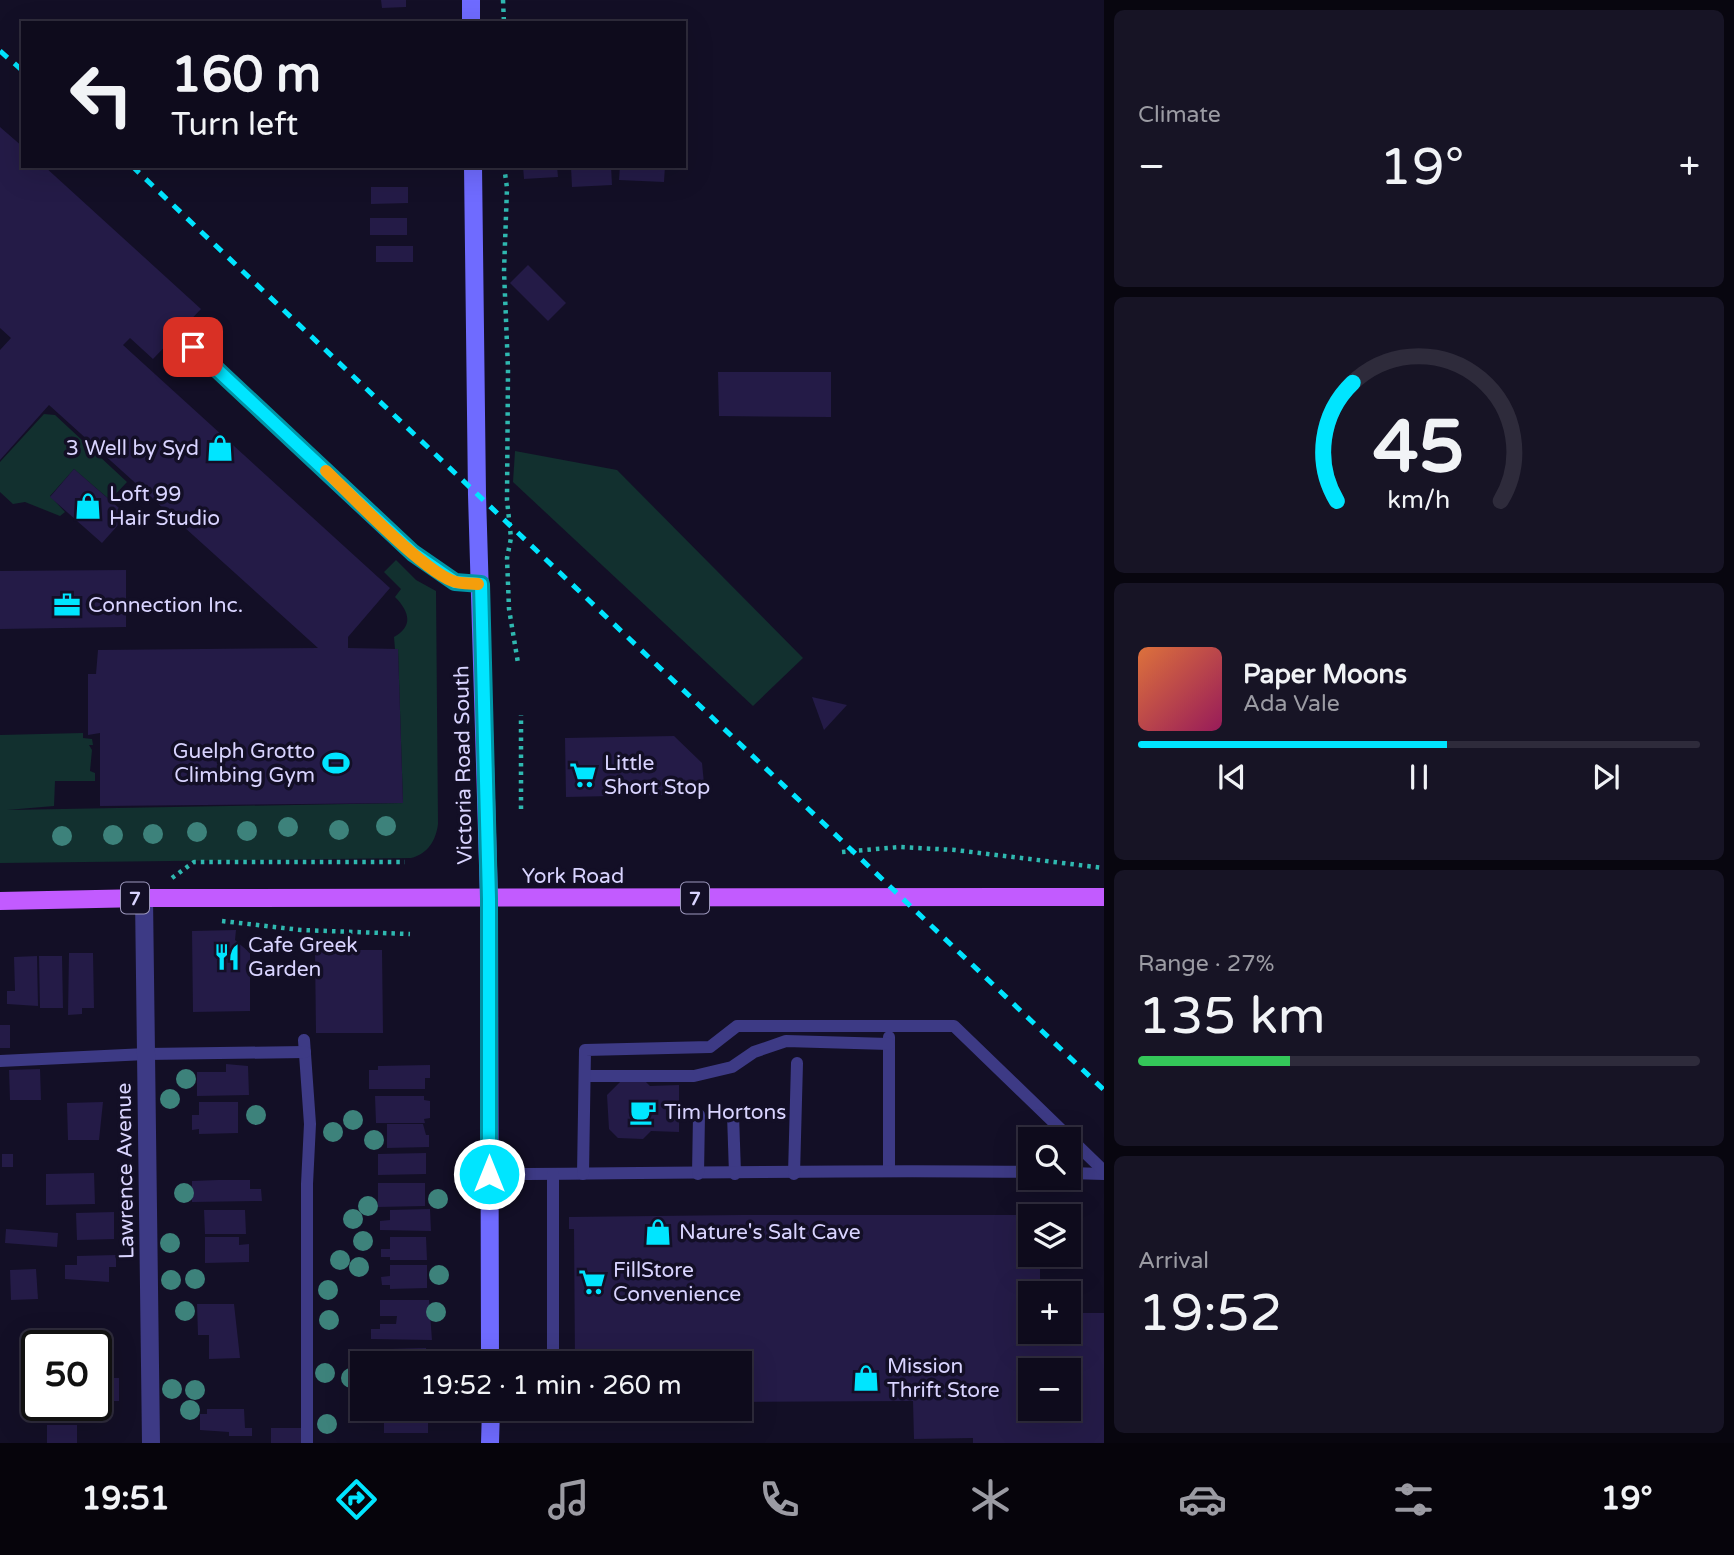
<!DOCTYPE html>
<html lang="en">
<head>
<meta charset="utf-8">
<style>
	body { margin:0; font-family:"Varela Round",sans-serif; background:#171425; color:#f1f3f6; height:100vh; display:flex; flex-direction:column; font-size:26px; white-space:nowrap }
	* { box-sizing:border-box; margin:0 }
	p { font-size:23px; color:#9b9ba3 }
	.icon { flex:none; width:38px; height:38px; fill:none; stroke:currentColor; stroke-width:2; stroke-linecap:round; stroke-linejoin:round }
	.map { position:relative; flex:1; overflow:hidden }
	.details { display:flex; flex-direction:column; gap:10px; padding:10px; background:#08060f; width:630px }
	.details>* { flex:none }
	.hud { position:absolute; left:21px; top:21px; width:665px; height:147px; border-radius:0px; box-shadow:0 7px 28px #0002,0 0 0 2px #2e2b3b; background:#0e0b1c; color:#f1f3f6; overflow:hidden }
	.fabs { position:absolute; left:1018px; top:1127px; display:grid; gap:14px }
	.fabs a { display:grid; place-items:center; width:63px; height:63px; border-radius:0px; background:#0e0b1c; box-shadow:0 7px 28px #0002,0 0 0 2px #2e2b3b; font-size:35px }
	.speed { position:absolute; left:21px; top:1330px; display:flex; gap:14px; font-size:35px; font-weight:700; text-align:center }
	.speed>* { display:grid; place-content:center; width:91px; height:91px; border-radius:50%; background:#0e0b1c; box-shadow:0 7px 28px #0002,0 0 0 2px #2e2b3b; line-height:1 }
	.speed .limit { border:4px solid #111; border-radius:10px; background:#fff; color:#111 }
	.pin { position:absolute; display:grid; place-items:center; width:60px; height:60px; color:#fff; margin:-30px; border-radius:14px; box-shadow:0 4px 10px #0006 }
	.me { position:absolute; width:77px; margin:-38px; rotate:0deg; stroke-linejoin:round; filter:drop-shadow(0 0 5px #0008) }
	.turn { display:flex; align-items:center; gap:24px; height:147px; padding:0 35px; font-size:32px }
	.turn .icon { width:91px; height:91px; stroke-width:2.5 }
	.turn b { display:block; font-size:49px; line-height:60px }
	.big { font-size:52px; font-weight:600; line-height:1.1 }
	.details .card { flex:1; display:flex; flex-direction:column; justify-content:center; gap:10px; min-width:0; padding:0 24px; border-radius:10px; background:#171425 }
	.details .dial { align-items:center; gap:0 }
	.dial svg { height:182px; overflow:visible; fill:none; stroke:#2e2b3b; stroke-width:7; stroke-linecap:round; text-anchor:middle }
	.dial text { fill:#f1f3f6; stroke:none }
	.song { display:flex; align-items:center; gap:21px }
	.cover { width:84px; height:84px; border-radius:10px; background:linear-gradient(135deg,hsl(20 70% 55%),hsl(330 70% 35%)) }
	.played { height:7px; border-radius:4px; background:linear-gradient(90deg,#00e5ff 55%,#2e2b3b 55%) }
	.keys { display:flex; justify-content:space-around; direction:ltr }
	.heat { display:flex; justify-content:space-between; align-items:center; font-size:38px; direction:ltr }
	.charge { height:10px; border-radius:5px; background:linear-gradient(90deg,#34c759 27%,#2e2b3b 0) }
	.trip { position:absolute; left:350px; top:1351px; width:402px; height:70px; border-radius:0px; background:#0e0b1c; box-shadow:0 7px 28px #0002,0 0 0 2px #2e2b3b; font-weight:600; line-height:70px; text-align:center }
	.tabs { display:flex; height:112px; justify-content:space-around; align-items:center; background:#06040b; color:#9b9ba3 }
	.tabs .icon { width:49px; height:49px }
	.tabs .active { color:#00e5ff }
	.tabs b { font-size:32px; color:#f1f3f6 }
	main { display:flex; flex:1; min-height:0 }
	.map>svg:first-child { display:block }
	.green { fill:#12302f }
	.building { fill:#241b47; fill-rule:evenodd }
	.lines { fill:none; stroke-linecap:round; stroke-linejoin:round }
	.path { stroke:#2fb8b0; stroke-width:4.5; stroke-dasharray:3.5 5; stroke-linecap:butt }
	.lane { stroke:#3d3a85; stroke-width:12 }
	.street { stroke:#3d3a85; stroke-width:18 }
	.secondary { stroke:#6f6bff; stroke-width:18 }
	.primary { stroke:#c25bff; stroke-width:18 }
	.rail { stroke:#00e5ff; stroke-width:5; stroke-dasharray:10 9; stroke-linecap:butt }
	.tree { fill:#3d827b }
	.route-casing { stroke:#0095a6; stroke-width:18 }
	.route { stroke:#00e5ff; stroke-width:12 }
	.slow { stroke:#f59e0b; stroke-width:12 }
	.labels { text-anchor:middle; stroke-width:7; stroke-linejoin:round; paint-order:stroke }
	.shield { fill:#130f26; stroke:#9e99be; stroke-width:2 }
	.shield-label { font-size:19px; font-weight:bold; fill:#d9d4ff }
	.poi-label { font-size:21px; fill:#d9d4ff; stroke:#130f26; text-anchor:start }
	.street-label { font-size:21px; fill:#d9d4ff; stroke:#130f26 }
</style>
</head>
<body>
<main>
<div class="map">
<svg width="1104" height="1443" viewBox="0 0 1104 1443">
	<rect width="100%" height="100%" fill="#130f26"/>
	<g class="green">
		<path d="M44 414 55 415 127 482 110 500 74 469 50 496 65 512 60 516 25 502 13 504 0 492V462Z"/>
		<path d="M515 451 617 470 803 658 753 706 513 482Z"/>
		<path d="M396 560 416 580 436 591 438 824C436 840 428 854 411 858L0 863V735L83 733V738L92 739 93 745H89L92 750 90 771 95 773V781H55L54 806 7 810 403 803 398 649H395L394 637C414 626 409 611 395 597L401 589 384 572Z"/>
	</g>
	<g class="building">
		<path d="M381 0H406V7L382 8Z"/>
		<path d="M0 127 23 147V166H44L201 309 153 359 130 338 123 345 390 588 348 637V648L398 649 403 803 100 806V733L88 735V674H96L98 650 318 648 49 405 0 460V350L11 338 0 328Z"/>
		<rect x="373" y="166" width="38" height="4"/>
		<path d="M523 166H557L558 177 524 179Z"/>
		<path d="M611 166 612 185 572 187 571 167Z"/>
		<path d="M620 166H665L664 182 619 180Z"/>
		<path d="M371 187H408V203L371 204Z"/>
		<rect x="370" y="218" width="37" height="17"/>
		<rect x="376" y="246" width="37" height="16"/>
		<path d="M528 265 566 303 548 321 510 283Z"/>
		<path d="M718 372H831V417L719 416Z"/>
		<path d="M74 469 127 515 102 543 50 497Z"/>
		<path d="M126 570V627L0 629V571Z"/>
		<path d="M812 697 847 705 824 730Z"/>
		<path d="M674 736 702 763 705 794 566 797 565 738Z"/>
		<path d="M236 930 235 940 250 953V1011L193 1012 192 931Z"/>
		<path d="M315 950H382L383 1033H316Z"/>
		<path d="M69 953H93L94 1008H82V1014L68 1015Z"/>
		<path d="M37 956 38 1006 7 1004V991H15L14 957Z"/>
		<path d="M39 956H62L63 1008H40Z"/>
		<rect x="0" y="1025" width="10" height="23"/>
		<path d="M226 1064 248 1066 249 1095 197 1096V1072H226Z"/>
		<path d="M430 1065V1078H425V1089H369V1070H378V1066Z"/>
		<path d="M40 1069 41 1100H10L9 1070Z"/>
		<path d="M621 1081H645L650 1086 679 1085V1132L651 1131 643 1139 618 1138 609 1129 607 1095Z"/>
		<path d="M375 1096H424V1100L430 1101V1118L424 1119 425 1123H376Z"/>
		<path d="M103 1102 99 1140H68L67 1103Z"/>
		<path d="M199 1102H238V1133L199 1134V1129L192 1130V1115H199Z"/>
		<path d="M387 1124H423L426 1135H429V1147L387 1148Z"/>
		<path d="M426 1153V1174L378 1175V1154Z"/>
		<rect x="2" y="1154" width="11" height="13"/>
		<path d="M94 1173 95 1204 46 1205V1174Z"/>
		<path d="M218 1180H250V1189H261L262 1201 192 1202V1181Z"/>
		<path d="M378 1183H425V1206L378 1207Z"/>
		<path d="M430 1209 431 1231 380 1230V1221L390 1220V1210Z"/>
		<path d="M204 1210H245L246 1234H205Z"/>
		<path d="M114 1212V1239L77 1240 76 1213Z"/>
		<path d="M741 1215H1031V1255H1040V1293H1031V1332H1069V1313H1104V1443H973V1438L914 1439 913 1401 740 1402V1363H575L574 1229H569V1217ZM1031 1370H1069V1409H1031Z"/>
		<path d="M6 1229 58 1233 57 1247 5 1243Z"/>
		<path d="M205 1237H239V1245L249 1244V1262L205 1263Z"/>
		<path d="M390 1237H426L427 1260H390V1257H381V1249H390Z"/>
		<path d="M116 1255V1267H109V1282L65 1279V1265H77V1256Z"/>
		<path d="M390 1265H427V1288L390 1289V1285H382L381 1277 390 1276Z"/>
		<path d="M36 1269 38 1299 11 1300 10 1270Z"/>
		<path d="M380 1300H429L432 1340 371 1339V1329H380V1324H396L397 1316H380Z"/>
		<path d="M197 1304H234L240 1358 209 1359V1335H198Z"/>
		<path d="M69 1337H101L102 1346H108V1357H102V1365L96 1366V1346H56V1340Z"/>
		<path d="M426 1348V1363H390V1349Z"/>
		<rect x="96" y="1378" width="23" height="23"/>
		<path d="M207 1409H244L245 1428H252V1436H229V1432L200 1430V1414H207Z"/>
		<path d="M399 1409H428V1433H384V1417H399Z"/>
		<rect x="47" y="1425" width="30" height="18"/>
		<rect x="271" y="1428" width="32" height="15"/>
	</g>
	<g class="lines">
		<g class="path">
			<path d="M503 0 504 23"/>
			<path d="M504 166 507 188 504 271 508 369 507 500 511 538 507 558 509 609 518 663"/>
			<path d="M521 809V715"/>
			<path d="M842 852 900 847 955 850 1104 868"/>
			<path d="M172 878 194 862H405"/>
			<path d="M222 921 301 930 410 934"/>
		</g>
		<g class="lane">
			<path d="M193 347 413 553 455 582 481 584"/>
			<path d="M889 1037V1170"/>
			<path d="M304 1040 310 1124 307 1184V1443"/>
			<path d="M0 1061 146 1054 305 1052"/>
			<path d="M585 1076H694L732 1067 754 1052 786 1041 889 1044"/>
			<path d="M733 1114 735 1174"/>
			<path d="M1069 1173 1104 1174"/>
			<path d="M489 1174C669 1174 850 1169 1031 1172"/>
			<path d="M553 1174V1363"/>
			<path d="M583 1174 585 1050 710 1047 737 1026H954L1104 1171"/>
			<path d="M698 1174 699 1115"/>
			<path d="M794 1174 797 1063"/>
			<path d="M553 1409V1415"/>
		</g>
		<path class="street" d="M144 898 151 1443"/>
		<g class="secondary">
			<path d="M471 0V23"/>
			<path d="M473 166 477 495 489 899 490 1363"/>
			<path d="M490 1443 491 1409"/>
		</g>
		<path class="primary" d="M0 901 144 898 1104 897"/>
		<g class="rail">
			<path d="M0 51 23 71"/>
			<path d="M132 166 1104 1090"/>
		</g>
	</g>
	<g class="tree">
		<circle cx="386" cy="826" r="10"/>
		<circle cx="288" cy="827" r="10"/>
		<circle cx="339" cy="830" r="10"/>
		<circle cx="247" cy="831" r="10"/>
		<circle cx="197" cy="832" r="10"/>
		<circle cx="153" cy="834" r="10"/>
		<circle cx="113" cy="835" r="10"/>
		<circle cx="62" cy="836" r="10"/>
		<circle cx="186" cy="1079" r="10"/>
		<circle cx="170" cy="1099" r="10"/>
		<circle cx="256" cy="1115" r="10"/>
		<circle cx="353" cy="1120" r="10"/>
		<circle cx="333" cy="1132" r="10"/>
		<circle cx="374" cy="1140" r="10"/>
		<circle cx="184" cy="1193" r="10"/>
		<circle cx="438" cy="1199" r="10"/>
		<circle cx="368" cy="1206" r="10"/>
		<circle cx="353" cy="1219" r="10"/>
		<circle cx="363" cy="1241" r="10"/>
		<circle cx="170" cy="1243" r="10"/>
		<circle cx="340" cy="1260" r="10"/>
		<circle cx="359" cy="1267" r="10"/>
		<circle cx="439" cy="1275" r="10"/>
		<circle cx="195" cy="1279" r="10"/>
		<circle cx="171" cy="1280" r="10"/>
		<circle cx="328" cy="1290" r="10"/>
		<circle cx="185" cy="1311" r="10"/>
		<circle cx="436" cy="1312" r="10"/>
		<circle cx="329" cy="1320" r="10"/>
		<circle cx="325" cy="1373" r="10"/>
		<circle cx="351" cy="1378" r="10"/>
		<circle cx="172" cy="1389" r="10"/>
		<circle cx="195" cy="1390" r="10"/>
		<circle cx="190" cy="1410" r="10"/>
		<circle cx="327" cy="1424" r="10"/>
	</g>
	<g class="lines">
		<defs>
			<path id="route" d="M193 347 413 553 455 582 481 584 489 899V1174"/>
		</defs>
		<use href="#route" class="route-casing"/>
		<use href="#route" class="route"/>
		<path class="slow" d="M326 471C352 496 426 574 456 582 463 584 471 583 478 584"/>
	</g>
	<defs>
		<symbol id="shop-bare" viewBox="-9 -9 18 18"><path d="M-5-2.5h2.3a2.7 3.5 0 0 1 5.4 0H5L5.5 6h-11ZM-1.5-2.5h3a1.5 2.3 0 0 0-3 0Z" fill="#00e5ff" stroke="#130f26" stroke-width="2.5" paint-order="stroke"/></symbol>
		<symbol id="office-bare" viewBox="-9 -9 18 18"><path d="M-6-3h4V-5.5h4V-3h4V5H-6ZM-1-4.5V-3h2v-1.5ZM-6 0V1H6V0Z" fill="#00e5ff" stroke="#130f26" stroke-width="2.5" paint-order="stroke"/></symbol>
		<symbol id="stadium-bare" viewBox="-9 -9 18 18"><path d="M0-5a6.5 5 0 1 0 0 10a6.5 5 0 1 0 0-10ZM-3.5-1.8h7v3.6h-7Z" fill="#00e5ff" stroke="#130f26" stroke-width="2.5" paint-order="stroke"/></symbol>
		<symbol id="supermarket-bare" viewBox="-9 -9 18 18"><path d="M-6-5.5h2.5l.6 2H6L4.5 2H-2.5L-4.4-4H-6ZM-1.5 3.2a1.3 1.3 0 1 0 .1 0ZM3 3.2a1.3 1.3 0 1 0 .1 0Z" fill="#00e5ff" stroke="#130f26" stroke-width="2.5" paint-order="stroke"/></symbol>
		<symbol id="restaurant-bare" viewBox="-9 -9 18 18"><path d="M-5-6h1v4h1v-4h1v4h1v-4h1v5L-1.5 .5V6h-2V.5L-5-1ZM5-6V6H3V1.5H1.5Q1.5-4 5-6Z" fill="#00e5ff" stroke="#130f26" stroke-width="2.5" paint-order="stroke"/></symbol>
		<symbol id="cafe-bare" viewBox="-9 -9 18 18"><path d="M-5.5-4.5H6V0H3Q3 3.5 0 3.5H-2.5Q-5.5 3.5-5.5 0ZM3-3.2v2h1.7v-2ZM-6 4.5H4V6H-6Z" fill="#00e5ff" stroke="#130f26" stroke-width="2.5" paint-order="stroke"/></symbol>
	</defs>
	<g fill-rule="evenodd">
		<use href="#shop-bare" x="201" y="429" width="38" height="38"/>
		<use href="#shop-bare" x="69" y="487" width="38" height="38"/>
		<use href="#office-bare" x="48" y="586" width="38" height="38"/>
		<use href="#stadium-bare" x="317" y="744" width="38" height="38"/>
		<use href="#supermarket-bare" x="564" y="756" width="38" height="38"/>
		<use href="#restaurant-bare" x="208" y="938" width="38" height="38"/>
		<use href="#cafe-bare" x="624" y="1093" width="38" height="38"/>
		<use href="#shop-bare" x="639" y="1213" width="38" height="38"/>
		<use href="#supermarket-bare" x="573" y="1263" width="38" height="38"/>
		<use href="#shop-bare" x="847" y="1359" width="38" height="38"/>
	</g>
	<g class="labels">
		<g class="shield">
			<rect x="121" y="882.5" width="28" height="31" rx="5"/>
			<rect x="681" y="882.5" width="28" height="31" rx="5"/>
		</g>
		<g class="shield-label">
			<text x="135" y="905">7</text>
			<text x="695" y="905">7</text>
		</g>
		<g class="poi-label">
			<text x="199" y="455" text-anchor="end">3 Well by Syd</text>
			<text x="109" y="501">Loft 99<tspan x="109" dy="24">Hair Studio</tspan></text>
			<text x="88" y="612">Connection Inc.</text>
			<text x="315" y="758" text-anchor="end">Guelph Grotto<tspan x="315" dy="24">Climbing Gym</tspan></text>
			<text x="604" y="770">Little<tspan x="604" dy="24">Short Stop</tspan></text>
			<text x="248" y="952">Cafe Greek<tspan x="248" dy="24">Garden</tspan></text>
			<text x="664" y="1119">Tim Hortons</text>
			<text x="679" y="1239">Nature's Salt Cave</text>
			<text x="613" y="1277">FillStore<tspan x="613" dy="24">Convenience</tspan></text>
			<text x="887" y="1373">Mission<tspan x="887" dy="24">Thrift Store</tspan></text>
		</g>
		<g class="street-label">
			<text transform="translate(463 765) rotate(-91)" y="7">Victoria Road South</text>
			<text x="573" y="883">York Road</text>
			<text transform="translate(125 1171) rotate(-91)" y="7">Lawrence Avenue</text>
		</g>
	</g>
</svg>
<div class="fabs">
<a><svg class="icon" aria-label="search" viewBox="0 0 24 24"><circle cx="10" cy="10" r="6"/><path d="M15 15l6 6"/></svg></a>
<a><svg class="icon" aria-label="layers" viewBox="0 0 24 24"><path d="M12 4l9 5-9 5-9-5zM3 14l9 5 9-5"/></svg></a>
<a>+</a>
<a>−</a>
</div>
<div class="speed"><div class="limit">50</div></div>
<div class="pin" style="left:193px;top:347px;background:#d93025"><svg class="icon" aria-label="arrive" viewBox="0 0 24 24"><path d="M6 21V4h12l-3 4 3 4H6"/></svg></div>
<svg class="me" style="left:489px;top:1174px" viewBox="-20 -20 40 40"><circle r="17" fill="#00e5ff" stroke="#fff" stroke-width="3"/><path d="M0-11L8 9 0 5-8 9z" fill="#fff"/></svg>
<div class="trip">19:52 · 1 min · 260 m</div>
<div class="hud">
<div class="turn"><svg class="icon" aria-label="left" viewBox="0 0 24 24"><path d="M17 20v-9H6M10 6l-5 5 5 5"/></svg><div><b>160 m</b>Turn left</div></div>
</div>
</div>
<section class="details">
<div class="card"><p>Climate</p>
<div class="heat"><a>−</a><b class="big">19°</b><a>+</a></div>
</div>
<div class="card dial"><svg viewBox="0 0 100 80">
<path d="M14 69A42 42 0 1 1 86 69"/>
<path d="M14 69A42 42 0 0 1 21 17" stroke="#00e5ff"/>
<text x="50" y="56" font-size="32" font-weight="700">45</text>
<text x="50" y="72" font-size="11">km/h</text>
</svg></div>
<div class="card">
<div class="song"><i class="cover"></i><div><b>Paper Moons</b><p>Ada Vale</p></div></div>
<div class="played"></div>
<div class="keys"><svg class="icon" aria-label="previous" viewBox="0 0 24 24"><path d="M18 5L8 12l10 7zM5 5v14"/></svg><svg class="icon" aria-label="pause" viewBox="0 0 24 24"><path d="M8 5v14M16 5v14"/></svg><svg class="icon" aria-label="next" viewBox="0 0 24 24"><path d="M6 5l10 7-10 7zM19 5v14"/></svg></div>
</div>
<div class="card"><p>Range · 27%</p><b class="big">135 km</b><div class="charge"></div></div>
<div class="card"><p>Arrival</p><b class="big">19:52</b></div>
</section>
</main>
<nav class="tabs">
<b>19:51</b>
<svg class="icon active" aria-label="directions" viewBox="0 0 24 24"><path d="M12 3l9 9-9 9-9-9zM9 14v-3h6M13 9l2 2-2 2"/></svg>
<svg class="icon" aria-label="music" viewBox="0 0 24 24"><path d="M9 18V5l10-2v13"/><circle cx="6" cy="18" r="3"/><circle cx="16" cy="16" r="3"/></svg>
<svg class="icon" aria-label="phone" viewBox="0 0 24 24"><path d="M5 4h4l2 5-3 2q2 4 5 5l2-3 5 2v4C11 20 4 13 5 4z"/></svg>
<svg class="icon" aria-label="climate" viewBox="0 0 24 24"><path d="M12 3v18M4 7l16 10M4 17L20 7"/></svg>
<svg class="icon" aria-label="car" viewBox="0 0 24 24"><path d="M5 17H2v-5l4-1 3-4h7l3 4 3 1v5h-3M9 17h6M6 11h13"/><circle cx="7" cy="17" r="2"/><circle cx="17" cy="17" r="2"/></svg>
<svg class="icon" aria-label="filters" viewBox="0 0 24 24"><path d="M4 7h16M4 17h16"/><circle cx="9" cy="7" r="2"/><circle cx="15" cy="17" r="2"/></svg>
<b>19°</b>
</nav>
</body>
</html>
